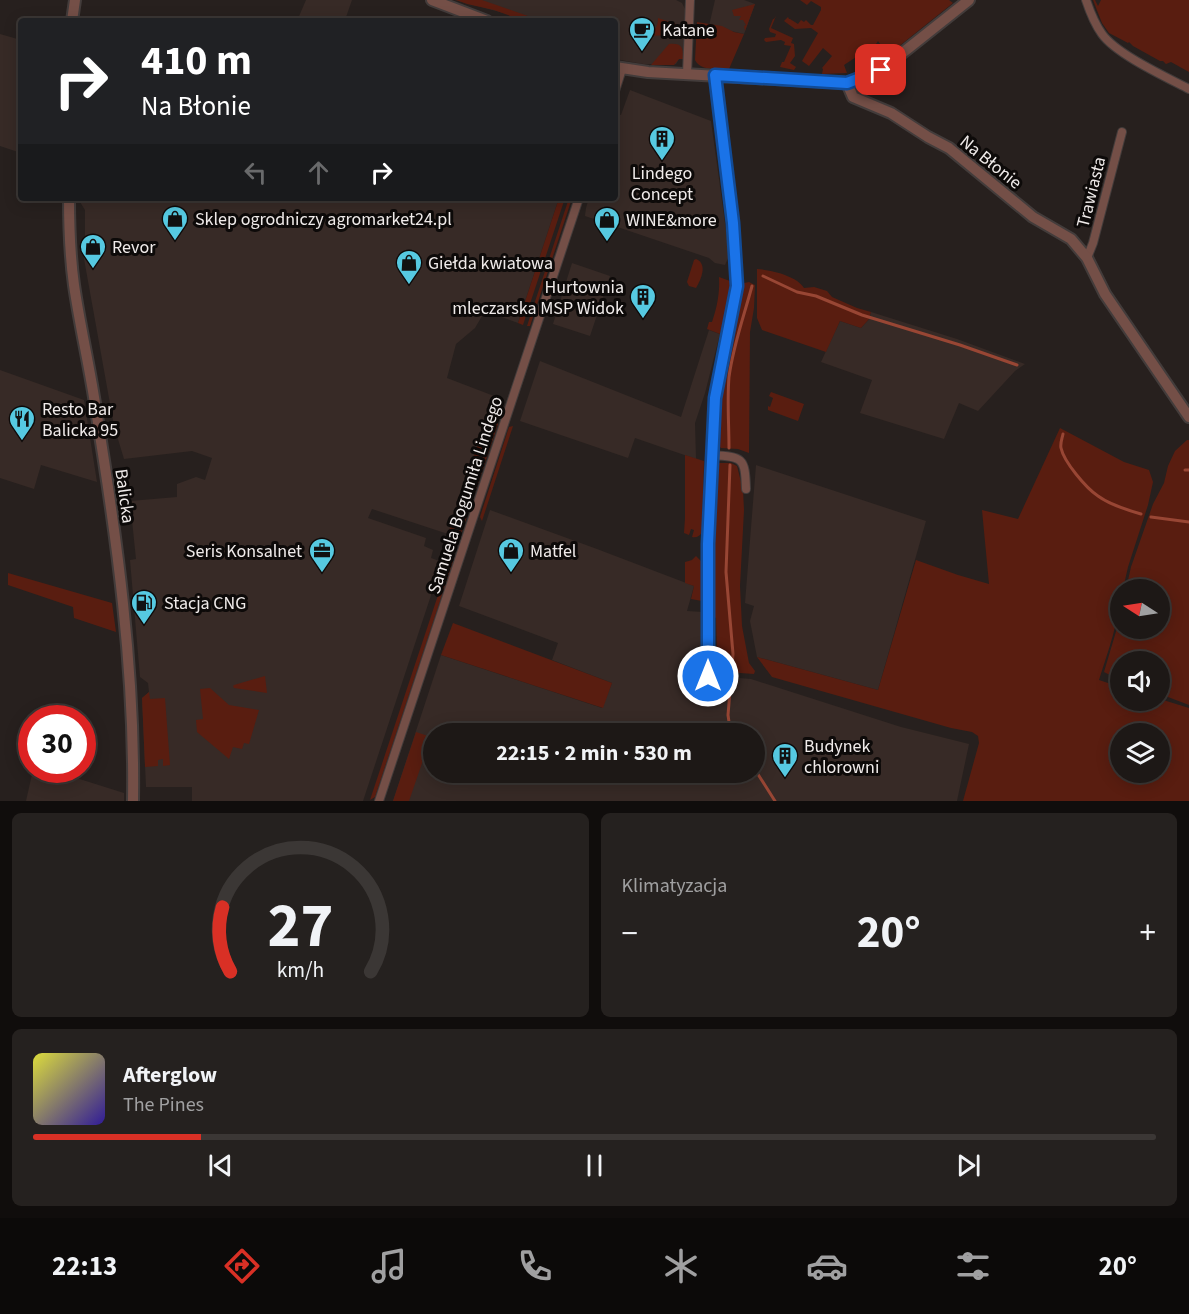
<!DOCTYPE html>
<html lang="pl">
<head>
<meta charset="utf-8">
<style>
	body { margin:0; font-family:"Source Sans 3",sans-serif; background:#25211f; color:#f1f3f6; height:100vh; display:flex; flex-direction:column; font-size:22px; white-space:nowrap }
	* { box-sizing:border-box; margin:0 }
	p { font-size:20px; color:#a0a0a1 }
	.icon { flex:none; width:33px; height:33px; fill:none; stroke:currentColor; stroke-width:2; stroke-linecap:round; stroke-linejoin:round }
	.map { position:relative; height:801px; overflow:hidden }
	.drawer { display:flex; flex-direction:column; gap:12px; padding:12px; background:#100d0c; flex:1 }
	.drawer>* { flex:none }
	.guide { position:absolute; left:18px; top:18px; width:600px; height:183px; border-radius:6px; box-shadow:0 3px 15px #0003,0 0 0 2px #3b3735; background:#202124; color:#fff; overflow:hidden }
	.needle { width:39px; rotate:282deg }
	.buttons { position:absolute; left:1110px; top:579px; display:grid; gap:12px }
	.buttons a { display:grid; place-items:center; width:60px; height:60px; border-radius:50%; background:#1d1816; box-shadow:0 3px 15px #0003,0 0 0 2px #3b3735; font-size:30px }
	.speed { position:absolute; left:18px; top:705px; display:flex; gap:12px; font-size:30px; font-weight:700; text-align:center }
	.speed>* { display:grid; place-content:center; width:78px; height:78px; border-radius:50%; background:#1d1816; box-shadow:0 3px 15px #0003,0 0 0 2px #3b3735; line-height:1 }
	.speed .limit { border:9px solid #d22; background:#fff; color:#111 }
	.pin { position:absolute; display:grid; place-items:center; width:51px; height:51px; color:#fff; margin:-26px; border-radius:12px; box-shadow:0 3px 9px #0006 }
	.me { position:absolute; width:66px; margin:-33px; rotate:0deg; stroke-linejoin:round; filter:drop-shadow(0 0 4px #0008) }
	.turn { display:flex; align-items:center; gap:21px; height:126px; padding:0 24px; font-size:27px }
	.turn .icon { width:78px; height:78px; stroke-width:2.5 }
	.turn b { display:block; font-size:42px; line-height:51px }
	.lanes { display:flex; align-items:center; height:57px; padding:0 24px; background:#0003; justify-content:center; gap:30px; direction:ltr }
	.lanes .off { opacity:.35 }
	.big { font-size:45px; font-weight:700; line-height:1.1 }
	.drawer .widget { flex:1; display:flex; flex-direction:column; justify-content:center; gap:9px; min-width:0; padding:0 21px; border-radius:9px; background:#25211f }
	.drawer .dial { align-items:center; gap:0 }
	.dial svg { height:156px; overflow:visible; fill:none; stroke:#3b3735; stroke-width:7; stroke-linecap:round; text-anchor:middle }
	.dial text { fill:#f1f3f6; stroke:none }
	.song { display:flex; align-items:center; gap:18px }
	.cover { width:72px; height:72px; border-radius:9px; background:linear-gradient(135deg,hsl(60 70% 55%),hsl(250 70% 35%)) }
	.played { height:6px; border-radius:3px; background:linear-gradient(90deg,#d93025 15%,#3b3735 15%) }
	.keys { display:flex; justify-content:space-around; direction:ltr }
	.heat { display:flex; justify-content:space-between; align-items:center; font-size:33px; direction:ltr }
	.drawer .tiles { flex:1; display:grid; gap:12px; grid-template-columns:1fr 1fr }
	.widget:last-child { grid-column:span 2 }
	.trip { position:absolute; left:423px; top:723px; width:342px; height:60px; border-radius:30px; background:#1d1816; box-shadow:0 3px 15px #0003,0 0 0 2px #3b3735; font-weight:700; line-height:60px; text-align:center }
	.tab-bar { display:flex; height:96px; justify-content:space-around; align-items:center; background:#0c0a09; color:#a0a0a1 }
	.tab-bar .icon { width:42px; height:42px }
	.tab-bar .selected { color:#d93025 }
	.tab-bar b { font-size:27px; color:#f1f3f6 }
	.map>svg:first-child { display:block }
	.built { fill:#372a26; fill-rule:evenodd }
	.green { fill:#591d10; fill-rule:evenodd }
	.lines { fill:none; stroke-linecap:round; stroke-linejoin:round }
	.stream { stroke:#984634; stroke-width:3 }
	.minor-casing { stroke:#433c3b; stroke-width:10 }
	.tertiary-casing { stroke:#433c3b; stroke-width:14 }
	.minor { stroke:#744f47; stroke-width:8 }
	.tertiary { stroke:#744f47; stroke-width:10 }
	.route-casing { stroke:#114b97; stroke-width:15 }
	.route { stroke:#1a73e8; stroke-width:10 }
	.labels { text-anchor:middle; stroke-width:6; stroke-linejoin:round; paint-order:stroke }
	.poi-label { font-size:18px; fill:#f0ebea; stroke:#0d0a09; text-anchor:start }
	.street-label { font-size:18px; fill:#f0ebea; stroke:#0d0a09 }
</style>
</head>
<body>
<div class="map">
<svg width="1189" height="801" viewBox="0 0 1189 801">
	<rect width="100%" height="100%" fill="#27201e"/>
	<g class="built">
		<path d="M306 0H352L345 20 347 21H297Z"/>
		<path d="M455 0H676L682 3 685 9 683 59H679L676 64 672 65 643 64 615 59V21H533Z"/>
		<path d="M715 0H744L755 4 744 34 709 26Z"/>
		<path d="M0 34 21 40V153L0 146Z"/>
		<path d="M630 90 711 121 729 252V256L725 265 715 263 709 258 585 216 586 208 589 198H615V117L616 114 621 115Z"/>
		<path d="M80 198H559L518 323 485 311 475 328 456 344 447 378 494 396 448 534 372 509 368 518 426 538 424 546 433 550 431 558 442 562 363 801H192V787H146L142 698 149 692 148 683 140 677 130 560 136 559 130 501 177 497V484L196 477 205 480 212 458 192 451 124 459 114 426 81 242 85 237V210L80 202Z"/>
		<path d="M572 263 610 276 590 336 553 324Z"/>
		<path d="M871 312 957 339 1025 364 1015 371 978 411 959 403 944 439 860 413 872 380 821 362 840 321 861 328 869 319Z"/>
		<path d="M709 330 720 334 705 393 695 423 696 459 635 438 628 458 520 421 540 361 681 417Z"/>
		<path d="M0 370 84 400 97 482 41 465 34 489 0 478Z"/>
		<path d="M756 465 926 521 878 690 757 657 750 621 754 606 745 603Z"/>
		<path d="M490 510 597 549 694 586 687 611 703 612V665L702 668 703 675 751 679 901 727 969 744 957 801H393L441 655 602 708 612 683 552 660 558 643 459 606ZM434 734H754V772H434Z"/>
		<path d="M33 770H51L124 793V801H26Z"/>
	</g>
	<g class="green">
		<path d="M456 0H482L542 21H533L526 18 524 21 494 10 467 4Z"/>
		<path d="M800 0H949L953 3 888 55 878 41 876 44 844 65 847 73 823 74H822L823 69 822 68 832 56 823 48 809 66 802 61 818 33 811 28 795 29 784 21 788 17 789 19H790L798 24 801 20 804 22 806 20 811 25H813L821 10V7L811 1 807 5Z"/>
		<path d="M1093 0H1095L1098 6 1101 0H1189V72L1171 62 1166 64 1163 61H1160L1133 46 1129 42 1128 43 1109 33 1102 23Z"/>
		<path d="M755 4 745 31 744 26 746 25 743 20H739L741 16H734L732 10Z"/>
		<path d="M776 16 771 28 793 38 791 43 794 44 795 56 790 63 796 67 794 70 780 67 782 62H784L791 46 784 45 785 42 781 40 766 42 764 40 765 38 775 37 776 34 770 32 769 29 773 19H774Z"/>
		<path d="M658 18 676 24 673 35 646 36 639 35 636 29C648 32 658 34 658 18Z"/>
		<path d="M697 22 722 26 734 32 744 34 729 69C718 68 701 72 695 60Z"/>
		<path d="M669 44C682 43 683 47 683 59H679L674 65H651Z"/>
		<path d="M559 198H565L523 325 518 323Z"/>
		<path d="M569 198H572L530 326H527Z"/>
		<path d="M696 259C708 264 701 279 696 288L689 286 687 282 694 260Z"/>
		<path d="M757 269C771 270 797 276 804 288L814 287 827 291 832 297 857 308 871 312 869 319 861 328 840 321 826 352 762 330 757 318Z"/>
		<path d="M719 277 730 281 731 289 720 334 707 329 709 322H712C717 307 720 293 719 277Z"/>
		<path d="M749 282 755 285 754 308 750 332 749 453 738 449 721 448 717 444V437L715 436 718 398 742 287 744 283Z"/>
		<path d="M771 392 804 404 798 421 768 410V406L770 407 773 398 769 396Z"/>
		<path d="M488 414 493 415 453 535 448 534Z"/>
		<path d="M496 419 498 424 461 534 457 536Z"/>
		<path d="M513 426 482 521 480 517 509 427Z"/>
		<path d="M1060 428 1124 462 1149 470 1153 482 1148 505 1128 567 1123 589 1120 590C1120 620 1108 651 1099 680L1120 687V700H1160V699L1189 708V801H963L979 743 978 736 972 732 951 728 772 677 757 657 878 690 916 560 958 575 989 584 982 510 1018 519ZM1120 734H1160V772H1120Z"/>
		<path d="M1187 440H1189V705L1160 694V662H1120V680L1104 672 1120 618V628H1160V590L1126 589 1131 567 1153 504 1164 483 1168 466 1175 451Z"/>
		<path d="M685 455 704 461 702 532C700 536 697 538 692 537L694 530 691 529 689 535 684 533 685 518Z"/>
		<path d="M718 463H731L737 466 743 490 744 510 740 586 742 626 749 663 755 671 754 674 712 671V655L717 653 716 618 712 616 714 470Z"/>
		<path d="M451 556 453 562 375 797 370 800Z"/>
		<path d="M696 556 701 561 702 601 691 599 694 586 685 583V562L692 560Z"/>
		<path d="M8 573 112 603 116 632 74 618 73 607 8 585Z"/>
		<path d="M453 623 612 683 603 708 441 655Z"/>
		<path d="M265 676 267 693 234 688 233 686 234 685Z"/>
		<path d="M210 688 229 705 259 710 249 744 244 743 242 749 233 747 229 759 197 732 196 720 203 719 200 689Z"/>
		<path d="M149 692 150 699 165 698 170 765 163 766V759L158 760V766L145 767 142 698Z"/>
		<path d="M416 732 431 737 409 801H393Z"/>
	</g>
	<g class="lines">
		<g class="stream">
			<path d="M763 276 797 292 816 296 862 315 960 345 1017 365"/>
			<path d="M1063 434C1062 439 1060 443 1061 448 1064 462 1086 488 1098 496 1110 505 1127 510 1141 514"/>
			<path d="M729 448C729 424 727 401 729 377 733 346 744 316 752 286"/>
			<path d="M730 465 726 572 733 654 728 715 729 722 733 734"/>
			<path d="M1185 470H1189"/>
			<path d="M1151 517 1189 522"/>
			<path d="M754 768 775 801"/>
		</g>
		<defs>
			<g id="minor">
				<path d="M1086 0C1090 12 1094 23 1102 34 1116 54 1166 77 1189 89"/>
				<path d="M687 74 690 0"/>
				<path d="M615 91 622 69"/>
				<path d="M1087 258 1093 243 1122 132"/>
				<path d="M711 455C743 457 745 457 746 489"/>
				<path d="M708 676V545L715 398 737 286 733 223 715 75"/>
				<path d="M379 801 579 198"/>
			</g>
			<g id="tertiary">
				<path d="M432 0 487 21"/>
				<path d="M72 21 75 0"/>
				<path d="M615 67 648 72 847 83 881 70 969 0"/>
				<path d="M847 83 853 97 891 113 928 137 949 148 1033 217 1071 239 1087 258 1105 294 1189 417"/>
				<path d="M69 198C69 227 70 256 74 285 80 327 90 368 96 410 117 539 135 670 133 801"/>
			</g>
		</defs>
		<use href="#minor" class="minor-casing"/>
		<use href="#tertiary" class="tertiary-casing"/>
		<use href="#minor" class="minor"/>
		<use href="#tertiary" class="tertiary"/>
	</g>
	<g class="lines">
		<defs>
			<path id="route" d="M708 676V544L715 398 737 286 733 223 715 75 847 83 881 70"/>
		</defs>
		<use href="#route" class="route-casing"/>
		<use href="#route" class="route"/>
	</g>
	<defs>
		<symbol id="cafe-pin" viewBox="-11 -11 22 30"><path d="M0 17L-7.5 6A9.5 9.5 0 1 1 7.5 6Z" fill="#56c9e1" stroke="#0d0a09"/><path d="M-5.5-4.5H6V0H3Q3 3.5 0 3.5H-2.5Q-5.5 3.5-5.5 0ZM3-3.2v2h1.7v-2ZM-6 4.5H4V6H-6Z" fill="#111"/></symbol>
		<symbol id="building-pin" viewBox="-11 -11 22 30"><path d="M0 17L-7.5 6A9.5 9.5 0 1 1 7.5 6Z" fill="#56c9e1" stroke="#0d0a09"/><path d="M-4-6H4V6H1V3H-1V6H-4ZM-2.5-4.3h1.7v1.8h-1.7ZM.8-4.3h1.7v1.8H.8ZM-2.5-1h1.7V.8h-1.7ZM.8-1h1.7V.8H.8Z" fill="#111"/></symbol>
		<symbol id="shop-pin" viewBox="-11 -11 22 30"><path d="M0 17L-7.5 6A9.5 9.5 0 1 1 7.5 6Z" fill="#56c9e1" stroke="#0d0a09"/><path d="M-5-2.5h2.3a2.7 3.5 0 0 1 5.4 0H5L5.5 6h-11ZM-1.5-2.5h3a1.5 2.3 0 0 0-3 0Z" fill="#111"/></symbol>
		<symbol id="restaurant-pin" viewBox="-11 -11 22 30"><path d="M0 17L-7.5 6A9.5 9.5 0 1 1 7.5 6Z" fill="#56c9e1" stroke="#0d0a09"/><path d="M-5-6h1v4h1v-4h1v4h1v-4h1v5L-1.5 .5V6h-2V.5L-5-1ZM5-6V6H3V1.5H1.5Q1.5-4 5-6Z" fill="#111"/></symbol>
		<symbol id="office-pin" viewBox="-11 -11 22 30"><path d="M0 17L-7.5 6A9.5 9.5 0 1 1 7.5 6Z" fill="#56c9e1" stroke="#0d0a09"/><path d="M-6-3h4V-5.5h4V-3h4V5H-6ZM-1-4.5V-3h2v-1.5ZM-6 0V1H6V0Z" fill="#111"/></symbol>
		<symbol id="fuel-pin" viewBox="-11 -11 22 30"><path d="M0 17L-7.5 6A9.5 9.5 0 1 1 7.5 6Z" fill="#56c9e1" stroke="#0d0a09"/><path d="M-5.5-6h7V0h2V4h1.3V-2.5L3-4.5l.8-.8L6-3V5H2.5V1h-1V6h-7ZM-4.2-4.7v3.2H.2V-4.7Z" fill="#111"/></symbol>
	</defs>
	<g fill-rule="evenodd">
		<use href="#cafe-pin" x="627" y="15" width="30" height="40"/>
		<use href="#building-pin" x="647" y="124" width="30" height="40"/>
		<use href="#shop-pin" x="160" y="204" width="30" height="40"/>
		<use href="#shop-pin" x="592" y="205" width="30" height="40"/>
		<use href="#shop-pin" x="78" y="232" width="30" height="40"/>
		<use href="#shop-pin" x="394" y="248" width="30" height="40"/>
		<use href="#building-pin" x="628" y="282" width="30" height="40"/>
		<use href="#restaurant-pin" x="7" y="404" width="30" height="40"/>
		<use href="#office-pin" x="307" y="536" width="30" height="40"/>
		<use href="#shop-pin" x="496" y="536" width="30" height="40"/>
		<use href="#fuel-pin" x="129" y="588" width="30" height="40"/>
		<use href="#building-pin" x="770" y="741" width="30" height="40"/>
	</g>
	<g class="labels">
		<g class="poi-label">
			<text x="662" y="36">Katane</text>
			<text x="662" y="179" text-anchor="middle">Lindego<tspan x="662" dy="21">Concept</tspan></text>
			<text x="195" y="225">Sklep ogrodniczy agromarket24.pl</text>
			<text x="626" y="226">WINE&amp;more</text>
			<text x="112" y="253">Revor</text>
			<text x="428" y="269">Giełda kwiatowa</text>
			<text x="624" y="293" text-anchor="end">Hurtownia<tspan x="624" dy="21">mleczarska MSP Widok</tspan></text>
			<text x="42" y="415">Resto Bar<tspan x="42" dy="21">Balicka 95</tspan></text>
			<text x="302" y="557" text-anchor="end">Seris Konsalnet</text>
			<text x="530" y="557">Matfel</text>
			<text x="164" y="609">Stacja CNG</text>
			<text x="804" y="752">Budynek<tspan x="804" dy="21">chlorowni</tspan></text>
		</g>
		<g class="street-label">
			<text transform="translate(991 162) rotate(39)" y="6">Na Błonie</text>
			<text transform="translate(1091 192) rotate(-76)" y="6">Trawiasta</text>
			<text transform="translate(465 495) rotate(-72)" y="6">Samuela Bogumiła Lindego</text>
			<text transform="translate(125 496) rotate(82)" y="6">Balicka</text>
		</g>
	</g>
</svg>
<div class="buttons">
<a><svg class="needle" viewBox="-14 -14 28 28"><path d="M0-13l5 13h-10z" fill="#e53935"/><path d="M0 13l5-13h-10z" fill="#a0a0a1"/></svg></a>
<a><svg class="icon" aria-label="sound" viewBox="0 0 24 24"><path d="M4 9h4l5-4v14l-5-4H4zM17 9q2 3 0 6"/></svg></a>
<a><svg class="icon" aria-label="layers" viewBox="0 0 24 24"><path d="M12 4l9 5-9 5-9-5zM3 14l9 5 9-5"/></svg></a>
</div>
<div class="speed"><div class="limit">30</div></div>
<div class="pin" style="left:881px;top:70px;background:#d93025"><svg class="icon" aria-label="arrive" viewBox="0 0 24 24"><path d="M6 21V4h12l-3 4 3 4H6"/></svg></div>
<svg class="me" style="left:708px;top:676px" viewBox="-20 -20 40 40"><circle r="17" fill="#1a73e8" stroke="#fff" stroke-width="3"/><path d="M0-11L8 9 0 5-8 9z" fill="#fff"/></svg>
<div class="trip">22:15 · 2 min · 530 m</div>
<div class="guide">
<div class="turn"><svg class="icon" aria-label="right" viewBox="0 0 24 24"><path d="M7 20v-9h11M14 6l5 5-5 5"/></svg><div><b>410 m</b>Na Błonie</div></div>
<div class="lanes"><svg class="icon off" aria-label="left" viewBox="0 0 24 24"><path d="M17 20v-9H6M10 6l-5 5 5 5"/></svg><svg class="icon off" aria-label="ahead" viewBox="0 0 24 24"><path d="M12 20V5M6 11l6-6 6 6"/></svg><svg class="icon" aria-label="right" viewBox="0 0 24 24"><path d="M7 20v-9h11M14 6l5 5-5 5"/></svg></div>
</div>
</div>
<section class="drawer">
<div class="tiles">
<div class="widget dial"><svg viewBox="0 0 100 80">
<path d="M14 69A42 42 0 1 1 86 69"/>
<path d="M14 69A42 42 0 0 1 10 36" stroke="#d93025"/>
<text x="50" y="56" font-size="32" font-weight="700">27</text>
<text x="50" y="72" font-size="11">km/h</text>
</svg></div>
<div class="widget"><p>Klimatyzacja</p>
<div class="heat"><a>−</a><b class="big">20°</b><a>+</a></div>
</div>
<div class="widget">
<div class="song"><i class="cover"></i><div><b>Afterglow</b><p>The Pines</p></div></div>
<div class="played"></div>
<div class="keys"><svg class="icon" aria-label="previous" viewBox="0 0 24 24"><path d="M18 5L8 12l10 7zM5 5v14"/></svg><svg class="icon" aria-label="pause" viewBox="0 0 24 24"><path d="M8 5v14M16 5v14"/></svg><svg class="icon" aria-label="next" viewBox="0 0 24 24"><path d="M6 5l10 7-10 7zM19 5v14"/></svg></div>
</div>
</div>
</section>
<nav class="tab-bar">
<b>22:13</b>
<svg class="icon selected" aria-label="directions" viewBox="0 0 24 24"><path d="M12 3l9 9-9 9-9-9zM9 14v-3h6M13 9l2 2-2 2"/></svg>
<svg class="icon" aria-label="music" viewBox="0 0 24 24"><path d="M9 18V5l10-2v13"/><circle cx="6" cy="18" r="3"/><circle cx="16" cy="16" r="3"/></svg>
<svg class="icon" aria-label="phone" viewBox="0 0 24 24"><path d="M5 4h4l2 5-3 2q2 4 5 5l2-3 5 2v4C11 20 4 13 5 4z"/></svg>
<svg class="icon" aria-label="climate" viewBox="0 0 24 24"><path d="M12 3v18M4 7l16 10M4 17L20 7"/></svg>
<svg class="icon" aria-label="car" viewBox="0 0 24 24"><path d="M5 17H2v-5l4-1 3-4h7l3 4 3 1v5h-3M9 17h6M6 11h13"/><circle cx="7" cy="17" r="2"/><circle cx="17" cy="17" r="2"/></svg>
<svg class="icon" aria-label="filters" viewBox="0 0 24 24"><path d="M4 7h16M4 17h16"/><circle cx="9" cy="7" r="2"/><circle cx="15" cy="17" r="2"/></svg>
<b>20°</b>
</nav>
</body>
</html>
